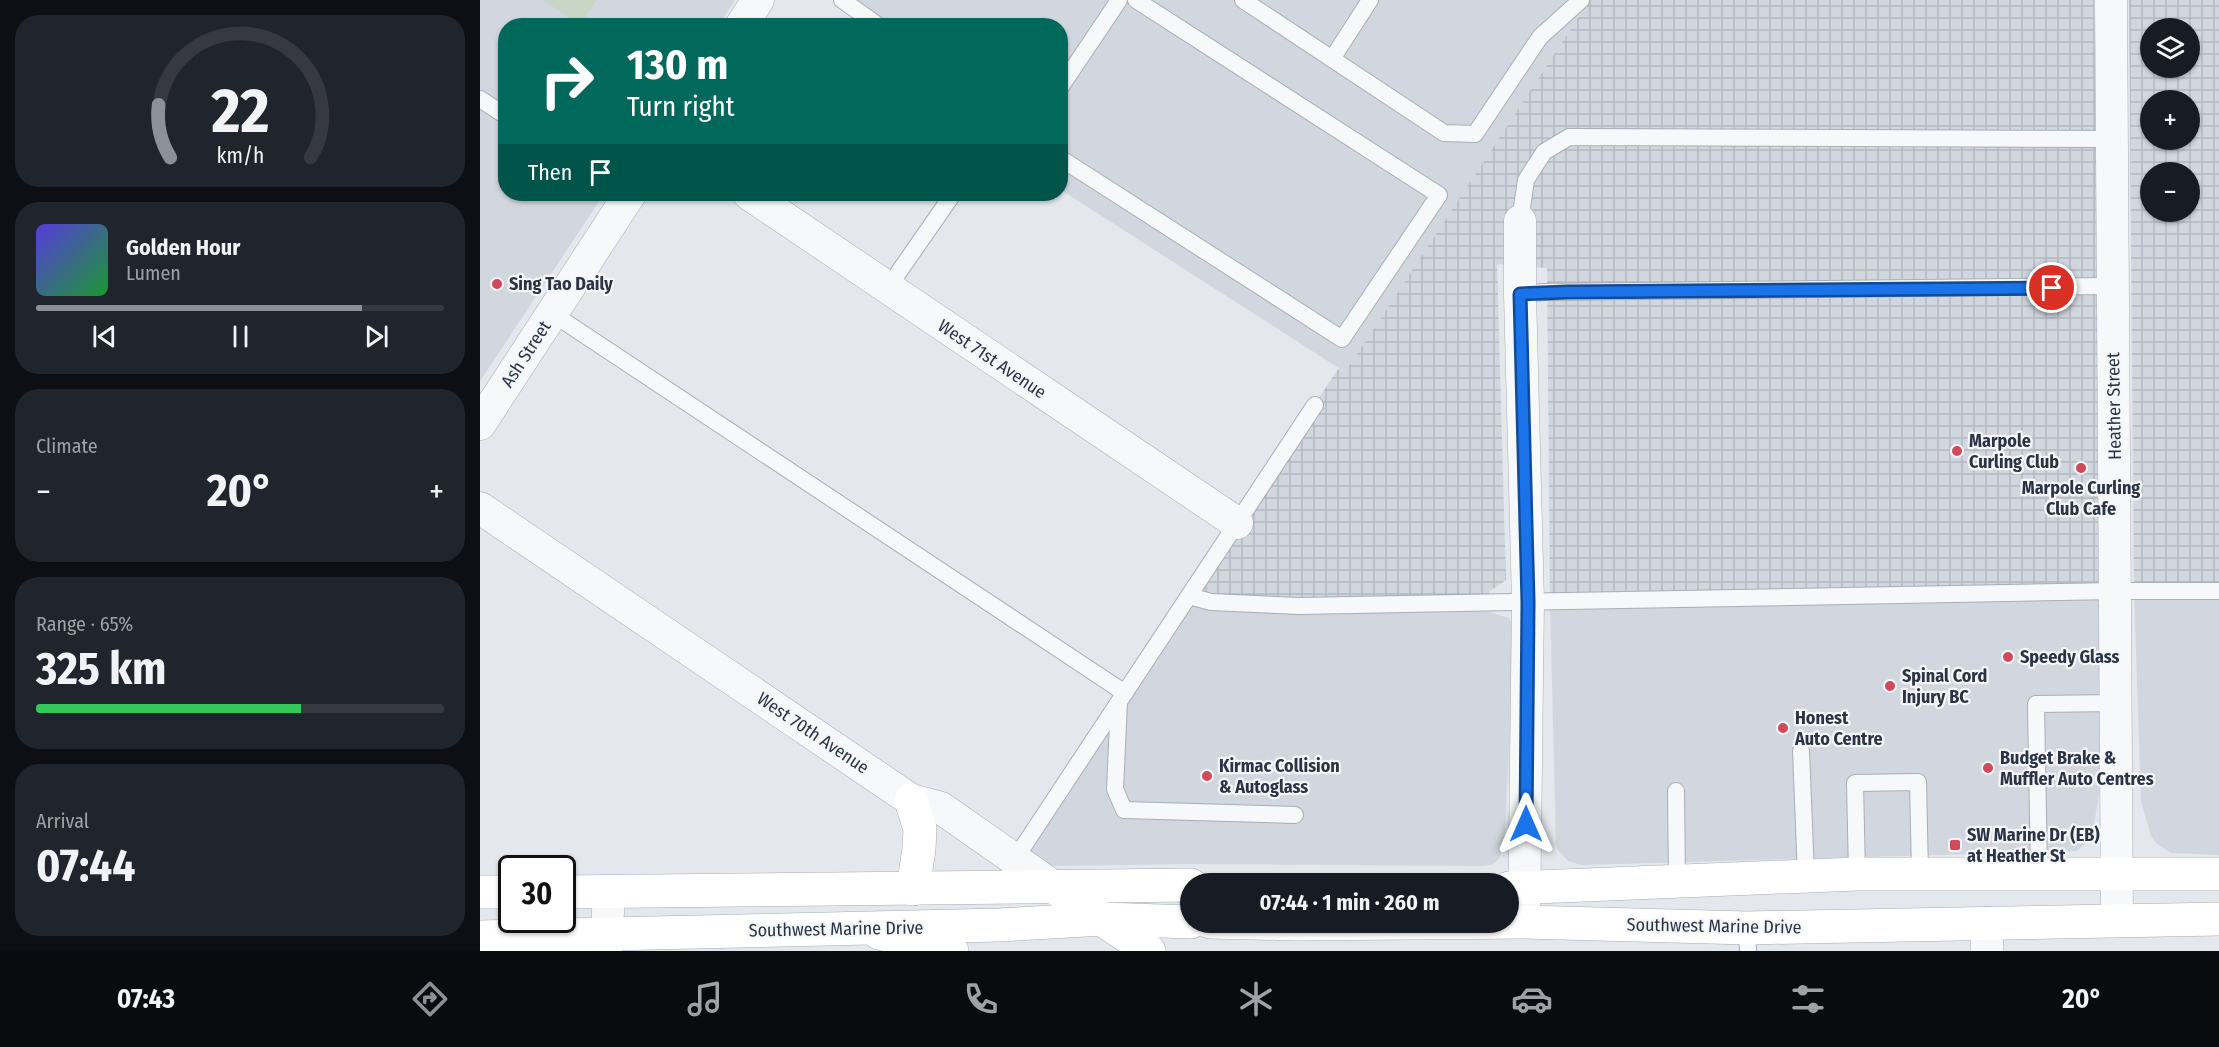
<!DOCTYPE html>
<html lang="en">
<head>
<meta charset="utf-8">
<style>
	body { margin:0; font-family:"Fira Sans Condensed",sans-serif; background:#20242c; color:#f1f3f6; height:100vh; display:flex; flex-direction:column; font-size:22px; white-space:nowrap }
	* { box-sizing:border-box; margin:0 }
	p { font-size:20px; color:#9ea1a6 }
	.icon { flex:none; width:33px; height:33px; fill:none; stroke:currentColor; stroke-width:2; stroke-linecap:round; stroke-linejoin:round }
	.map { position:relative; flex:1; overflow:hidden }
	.details { display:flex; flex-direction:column; gap:15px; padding:15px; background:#0d0f14; width:480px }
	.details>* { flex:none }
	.guide { position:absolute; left:18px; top:18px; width:570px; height:183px; border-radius:24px; box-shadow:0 2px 4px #0004; background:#00695c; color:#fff; overflow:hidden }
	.controls { position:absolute; left:1660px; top:18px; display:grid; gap:12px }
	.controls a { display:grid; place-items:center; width:60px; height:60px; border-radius:50%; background:#171b24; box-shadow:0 2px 4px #0004; font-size:30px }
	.speed { position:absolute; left:18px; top:855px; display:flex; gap:12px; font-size:30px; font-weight:700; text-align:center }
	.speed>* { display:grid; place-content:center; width:78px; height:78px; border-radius:50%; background:#171b24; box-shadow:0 2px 4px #0004; line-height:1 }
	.speed .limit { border:3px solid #111; border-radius:9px; background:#fff; color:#111 }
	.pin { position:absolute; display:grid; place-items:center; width:51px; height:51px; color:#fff; margin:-26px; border:3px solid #fff; border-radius:50%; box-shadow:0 2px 6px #0007 }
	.me { position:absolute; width:66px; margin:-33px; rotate:0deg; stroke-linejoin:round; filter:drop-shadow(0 0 4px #0008) }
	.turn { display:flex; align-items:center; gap:21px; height:126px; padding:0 30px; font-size:27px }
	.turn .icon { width:78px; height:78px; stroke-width:2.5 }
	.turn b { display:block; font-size:42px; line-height:51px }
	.then { display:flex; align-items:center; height:57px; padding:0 30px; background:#0003; gap:12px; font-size:22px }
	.big { font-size:45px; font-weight:700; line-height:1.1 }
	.details .tile { flex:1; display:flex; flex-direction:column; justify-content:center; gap:9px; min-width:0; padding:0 21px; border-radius:24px; background:#20242c }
	.details .dial { align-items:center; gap:0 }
	.dial svg { height:156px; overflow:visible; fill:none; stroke:#363941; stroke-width:7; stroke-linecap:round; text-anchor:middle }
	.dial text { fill:#f1f3f6; stroke:none }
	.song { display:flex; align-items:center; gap:18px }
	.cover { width:72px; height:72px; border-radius:9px; background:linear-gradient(135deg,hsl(250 70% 55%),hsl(130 70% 35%)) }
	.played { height:6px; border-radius:3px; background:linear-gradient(90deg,#8c9099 80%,#363941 80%) }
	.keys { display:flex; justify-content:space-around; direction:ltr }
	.heat { display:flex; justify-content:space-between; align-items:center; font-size:33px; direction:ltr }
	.charge { height:9px; border-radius:4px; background:linear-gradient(90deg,#34c759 65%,#363941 0) }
	.trip { position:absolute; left:700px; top:873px; width:339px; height:60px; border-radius:30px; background:#171b24; box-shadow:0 2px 4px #0004; font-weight:700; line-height:60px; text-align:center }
	.menu { display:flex; height:96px; justify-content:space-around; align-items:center; background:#090b0e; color:#9ea1a6 }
	.menu .icon { width:42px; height:42px }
	.menu .active { color:#8c9099 }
	.menu b { font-size:27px; color:#f1f3f6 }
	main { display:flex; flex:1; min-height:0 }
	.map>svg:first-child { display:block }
	.built { fill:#d2d6de }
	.industrial { fill:url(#industrial-grid); fill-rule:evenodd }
	.green { fill:#c9d6c5 }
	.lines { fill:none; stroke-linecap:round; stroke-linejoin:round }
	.service-casing { stroke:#a9aeb7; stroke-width:18 }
	.minor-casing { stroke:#a9aeb7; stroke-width:33 }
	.secondary-casing { stroke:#a9aeb7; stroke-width:34 }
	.primary-casing { stroke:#a3abb8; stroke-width:34 }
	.service { stroke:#f7f8fa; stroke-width:16 }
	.minor { stroke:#f7f8fa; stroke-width:32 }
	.secondary { stroke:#fff; stroke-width:33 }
	.primary { stroke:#fff; stroke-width:33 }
	.route-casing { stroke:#114b97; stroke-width:15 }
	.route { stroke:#1a73e8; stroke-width:10 }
	.poi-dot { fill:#d1495b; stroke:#f4f6f9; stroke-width:2 }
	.labels { text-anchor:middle; stroke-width:4.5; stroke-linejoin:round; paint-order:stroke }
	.poi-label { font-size:18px; font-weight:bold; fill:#2b3445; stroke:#f4f6f9; text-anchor:start }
	.street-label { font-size:18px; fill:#2b3445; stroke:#f4f6f9 }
</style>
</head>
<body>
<main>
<section class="details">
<div class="tile dial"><svg viewBox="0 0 100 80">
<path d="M14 69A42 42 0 1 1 86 69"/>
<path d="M14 69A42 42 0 0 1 8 42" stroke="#8c9099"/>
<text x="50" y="56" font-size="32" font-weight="700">22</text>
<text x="50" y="72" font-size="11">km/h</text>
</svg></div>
<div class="tile">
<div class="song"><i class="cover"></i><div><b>Golden Hour</b><p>Lumen</p></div></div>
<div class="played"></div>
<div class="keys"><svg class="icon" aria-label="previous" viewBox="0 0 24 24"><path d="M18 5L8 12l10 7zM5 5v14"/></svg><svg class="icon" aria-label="pause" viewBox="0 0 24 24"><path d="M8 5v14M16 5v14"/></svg><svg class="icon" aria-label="next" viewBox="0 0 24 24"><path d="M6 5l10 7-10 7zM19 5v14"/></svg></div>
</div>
<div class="tile"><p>Climate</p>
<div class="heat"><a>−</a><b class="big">20°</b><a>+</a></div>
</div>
<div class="tile"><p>Range · 65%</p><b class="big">325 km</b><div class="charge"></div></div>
<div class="tile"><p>Arrival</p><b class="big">07:44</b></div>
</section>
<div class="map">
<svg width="1739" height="951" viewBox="0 0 1739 951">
	<defs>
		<pattern id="industrial-grid" width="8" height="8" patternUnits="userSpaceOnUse" patternTransform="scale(1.5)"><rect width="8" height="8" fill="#d2d6de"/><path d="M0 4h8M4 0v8" fill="none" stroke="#b4b8c0"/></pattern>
	</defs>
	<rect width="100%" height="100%" fill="#e4e7ec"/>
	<g class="built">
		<path d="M0 0H255L239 25 26 26V194H124L0 381Z"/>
		<path d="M362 0H1110L865 372 581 190 580 26 399 25Z"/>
		<path d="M1625 591 1619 795 1612 836 1607 843 1596 851 1101 865 1088 861 1078 850 1076 844 1070 601Z"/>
		<path d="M1654 592H1739V855L1691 853 1676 843 1671 836 1661 801Z"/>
		<path d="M709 596 1007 602 1009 612 1029 618 1035 629 1024 848 1018 860 1013 864 1004 866 707 864 573 866 564 865 542 849Z"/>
	</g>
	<g class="industrial">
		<path d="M1110 0H1614L1625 591 1070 601 1067 268 1017 264 1026 580 1009 592 1007 602 709 596 858 369 865 372Z"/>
		<path d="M1649 0H1739V592H1654ZM1671 28H1710V68H1671ZM1671 100H1710V140H1671ZM1671 172H1710V212H1671Z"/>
	</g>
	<path class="green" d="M63 0H117L100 25Z"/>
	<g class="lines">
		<defs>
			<g id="service">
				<path d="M362 0 399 26"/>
				<path d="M763 0 964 133 995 134 1060 37 1101 0"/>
				<path d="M852 59 890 0"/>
				<path d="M580 88 639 0"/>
				<path d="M0 99 26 116"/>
				<path d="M580 158 862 339 959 195 656 0"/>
				<path d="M1040 221 1046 180 1064 152 1089 137 1632 139"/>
				<path d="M407 289 473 194"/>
				<path d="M1040 294 1064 292 1633 286"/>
				<path d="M73 314 645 693"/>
				<path d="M709 596 731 602 819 606 1635 591H1739"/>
				<path d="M639 702 635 789 644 810 815 815"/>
				<path d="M1321 751 1326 876"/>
				<path d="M1196 791 1197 882"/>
				<path d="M535 859 835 405"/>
				<path d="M1377 874 1375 783 1438 782 1440 874"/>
				<path d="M1559 874 1556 704 1636 703"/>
				<path d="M1267 928 1268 951"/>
			</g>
			<g id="minor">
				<path d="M1631 0 1637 921"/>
				<path d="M261 26 278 0"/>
				<path d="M269 194 757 523"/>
				<path d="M1040 221V294L1048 602 1044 922"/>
				<path d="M0 424 150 194"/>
				<path d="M0 508 431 800 461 808 574 887"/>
				<path d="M126 951 129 892"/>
				<path d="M1507 951V923"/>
			</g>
			<g id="secondary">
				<path d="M574 887 669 951"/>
				<path d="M399 933 472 951"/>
			</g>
			<g id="primary">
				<path d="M431 800 440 829 439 849 433 889"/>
				<path d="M1029 888 1377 874H1739"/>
				<path d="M0 892H32"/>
				<path d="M82 892 711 885"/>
				<path d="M730 922 818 924 1044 922 1267 928 1739 919"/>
				<path d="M0 937 519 925 623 919 711 922"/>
			</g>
		</defs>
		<use href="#service" class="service-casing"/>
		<use href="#minor" class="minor-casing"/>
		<use href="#secondary" class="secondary-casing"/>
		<use href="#primary" class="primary-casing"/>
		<use href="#service" class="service"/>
		<use href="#minor" class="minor"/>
		<use href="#secondary" class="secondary"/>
		<use href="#primary" class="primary"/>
	</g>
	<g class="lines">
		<defs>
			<path id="route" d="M1046 824 1048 602 1040 294 1087 292 1572 288"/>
		</defs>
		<use href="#route" class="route-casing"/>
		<use href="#route" class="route"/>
	</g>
	<g class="poi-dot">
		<circle cx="17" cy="284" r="6"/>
		<circle cx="1477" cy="451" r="6"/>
		<circle cx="1601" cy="468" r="6"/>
		<circle cx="1528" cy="657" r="6"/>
		<circle cx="1410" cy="686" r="6"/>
		<circle cx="1303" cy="728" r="6"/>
		<circle cx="1508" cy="768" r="6"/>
		<circle cx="727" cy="776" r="6"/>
		<rect x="1469" y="839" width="12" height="12" rx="3"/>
	</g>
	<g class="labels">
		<g class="poi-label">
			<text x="29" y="290">Sing Tao Daily</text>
			<text x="1489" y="447">Marpole<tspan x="1489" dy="21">Curling Club</tspan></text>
			<text x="1601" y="494" text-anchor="middle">Marpole Curling<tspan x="1601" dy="21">Club Cafe</tspan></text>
			<text x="1540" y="663">Speedy Glass</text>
			<text x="1422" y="682">Spinal Cord<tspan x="1422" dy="21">Injury BC</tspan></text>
			<text x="1315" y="724">Honest<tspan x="1315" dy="21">Auto Centre</tspan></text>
			<text x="1520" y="764">Budget Brake &amp;<tspan x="1520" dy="21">Muffler Auto Centres</tspan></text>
			<text x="739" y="772">Kirmac Collision<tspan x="739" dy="21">&amp; Autoglass</tspan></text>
			<text x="1487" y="841">SW Marine Dr (EB)<tspan x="1487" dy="21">at Heather St</tspan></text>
		</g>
		<g class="street-label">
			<text transform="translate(46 354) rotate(-57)" y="6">Ash Street</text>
			<text transform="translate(512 359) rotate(34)" y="6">West 71st Avenue</text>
			<text transform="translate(1634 406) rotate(-91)" y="6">Heather Street</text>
			<text transform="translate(333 733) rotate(34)" y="6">West 70th Avenue</text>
			<text transform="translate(1234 926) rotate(1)" y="6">Southwest Marine Drive</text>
			<text transform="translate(356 929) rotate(-1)" y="6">Southwest Marine Drive</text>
		</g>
	</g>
</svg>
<div class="controls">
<a><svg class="icon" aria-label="layers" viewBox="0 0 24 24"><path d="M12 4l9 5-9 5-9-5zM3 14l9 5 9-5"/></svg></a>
<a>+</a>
<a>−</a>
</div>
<div class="speed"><div class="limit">30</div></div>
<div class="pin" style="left:1572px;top:288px;background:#d93025"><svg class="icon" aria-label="arrive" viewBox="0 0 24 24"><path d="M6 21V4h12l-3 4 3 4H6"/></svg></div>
<svg class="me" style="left:1046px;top:824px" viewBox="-20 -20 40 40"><path d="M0-17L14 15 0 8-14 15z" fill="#1a73e8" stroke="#fff" stroke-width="4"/></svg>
<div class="trip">07:44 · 1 min · 260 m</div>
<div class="guide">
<div class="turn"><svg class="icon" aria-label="right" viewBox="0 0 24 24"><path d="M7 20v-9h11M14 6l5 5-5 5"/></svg><div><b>130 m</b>Turn right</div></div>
<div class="then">Then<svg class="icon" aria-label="arrive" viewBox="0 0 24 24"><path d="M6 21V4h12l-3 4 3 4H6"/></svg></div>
</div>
</div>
</main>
<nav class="menu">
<b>07:43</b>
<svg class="icon active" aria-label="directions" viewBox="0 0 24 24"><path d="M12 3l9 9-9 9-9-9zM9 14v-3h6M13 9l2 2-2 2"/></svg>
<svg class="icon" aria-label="music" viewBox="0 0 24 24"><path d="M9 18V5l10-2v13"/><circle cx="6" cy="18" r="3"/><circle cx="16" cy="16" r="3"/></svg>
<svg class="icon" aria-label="phone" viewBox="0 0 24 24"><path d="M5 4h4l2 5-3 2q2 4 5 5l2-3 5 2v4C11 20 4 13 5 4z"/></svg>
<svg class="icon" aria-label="climate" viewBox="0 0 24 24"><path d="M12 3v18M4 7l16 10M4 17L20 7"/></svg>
<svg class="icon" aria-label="car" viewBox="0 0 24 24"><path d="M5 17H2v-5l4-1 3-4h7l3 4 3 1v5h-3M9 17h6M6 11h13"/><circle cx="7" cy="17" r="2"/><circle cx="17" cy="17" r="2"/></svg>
<svg class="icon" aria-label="filters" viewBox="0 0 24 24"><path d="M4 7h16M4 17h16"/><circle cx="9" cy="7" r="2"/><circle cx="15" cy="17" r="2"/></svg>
<b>20°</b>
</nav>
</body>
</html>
